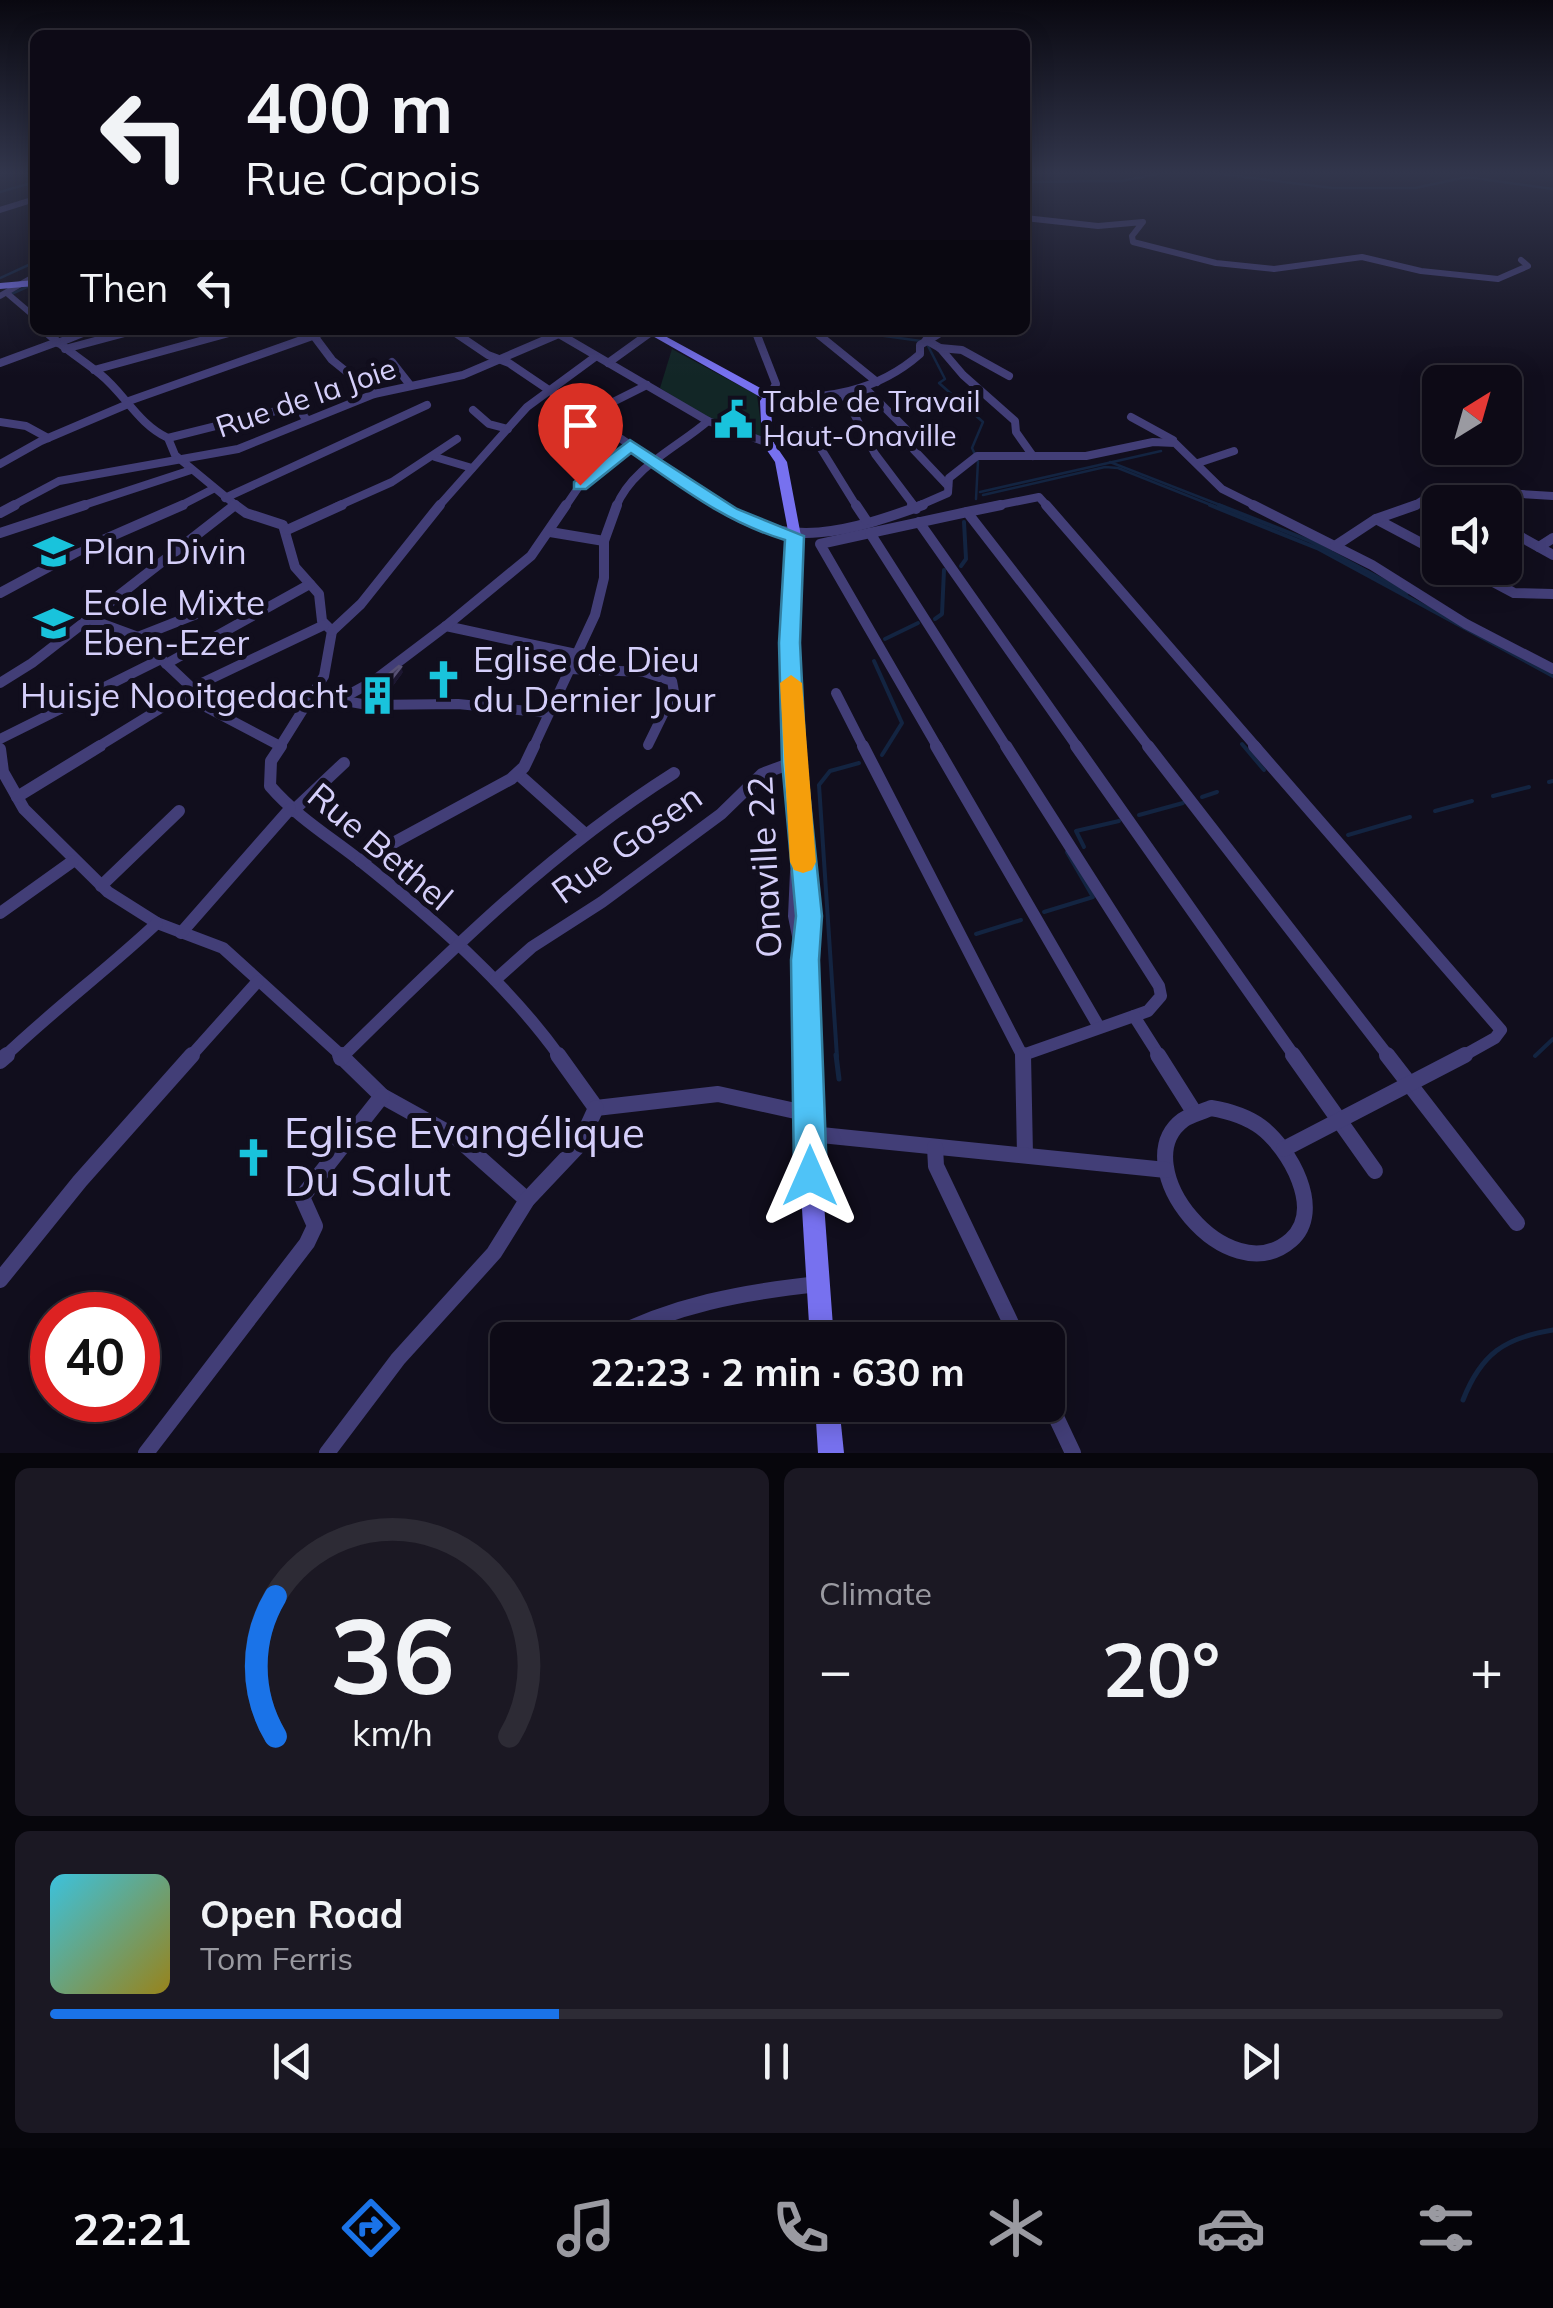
<!DOCTYPE html>
<html lang="en">
<head>
<meta charset="utf-8">
<style>
	body { margin:0; font-family:Mulish,sans-serif; background:#1b1823; color:#f1f3f6; height:100vh; display:flex; flex-direction:column; font-size:38px; white-space:nowrap }
	* { box-sizing:border-box; margin:0 }
	p { font-size:32px; color:#9a9aa1 }
	.icon { flex:none; width:55px; height:55px; fill:none; stroke:currentColor; stroke-width:2; stroke-linecap:round; stroke-linejoin:round }
	.map { position:relative; height:1453px; overflow:hidden }
	.drawer { display:flex; flex-direction:column; gap:15px; padding:15px; background:#07060c; flex:1 }
	.drawer>* { flex:none }
	.hud { position:absolute; left:30px; top:30px; width:1000px; height:305px; border-radius:15px; box-shadow:0 5px 25px #0003,0 0 0 2px #2d2b35; background:#0d0a16; color:#f1f3f6; overflow:hidden }
	.needle { width:65px; rotate:37deg }
	.buttons { position:absolute; left:1422px; top:365px; display:grid; gap:20px }
	.buttons a { display:grid; place-items:center; width:100px; height:100px; border-radius:15px; background:#0d0a16; box-shadow:0 5px 25px #0003,0 0 0 2px #2d2b35; font-size:50px }
	.speed { position:absolute; left:30px; top:1292px; display:flex; gap:20px; font-size:50px; font-weight:700; text-align:center }
	.speed>* { display:grid; place-content:center; width:130px; height:130px; border-radius:50%; background:#0d0a16; box-shadow:0 5px 25px #0003,0 0 0 2px #2d2b35; line-height:1 }
	.speed .limit { border:15px solid #d22; background:#fff; color:#111 }
	.pin { position:absolute; display:grid; place-items:center; width:85px; height:85px; color:#fff; margin:-102px -42px; border-radius:50% 50% 50% 0; rotate:-45deg; box-shadow:0 0 10px #0007 }
	.pin .icon { rotate:45deg }
	.me { position:absolute; width:110px; margin:-55px; rotate:0deg; stroke-linejoin:round; filter:drop-shadow(0 0 8px #0008) }
	.turn { display:flex; align-items:center; gap:35px; height:210px; padding:0 50px; font-size:45px }
	.turn .icon { width:130px; height:130px; stroke-width:2.5 }
	.turn b { display:block; font-size:70px; line-height:85px }
	.then { display:flex; align-items:center; height:95px; padding:0 50px; background:#0003; gap:20px; font-size:38px }
	.big { font-size:75px; font-weight:700; line-height:1.1 }
	.drawer .widget { flex:1; display:flex; flex-direction:column; justify-content:center; gap:15px; min-width:0; padding:0 35px; border-radius:15px; background:#1b1823 }
	.drawer .dial { align-items:center; gap:0 }
	.dial svg { height:260px; overflow:visible; fill:none; stroke:#2d2b35; stroke-width:7; stroke-linecap:round; text-anchor:middle }
	.dial text { fill:#f1f3f6; stroke:none }
	.song { display:flex; align-items:center; gap:30px }
	.cover { width:120px; height:120px; border-radius:15px; background:linear-gradient(135deg,hsl(190 70% 55%),hsl(50 70% 35%)) }
	.played { height:10px; border-radius:5px; background:linear-gradient(90deg,#1a73e8 35%,#2d2b35 35%) }
	.keys { display:flex; justify-content:space-around; direction:ltr }
	.heat { display:flex; justify-content:space-between; align-items:center; font-size:55px; direction:ltr }
	.drawer .tiles { flex:1; display:grid; gap:15px; grid-template-columns:1fr 1fr }
	.widget:last-child { grid-column:span 2 }
	.trip { position:absolute; left:490px; top:1322px; width:575px; height:100px; border-radius:15px; background:#0d0a16; box-shadow:0 5px 25px #0003,0 0 0 2px #2d2b35; font-weight:700; line-height:100px; text-align:center }
	.menu { display:flex; height:160px; justify-content:space-around; align-items:center; background:#050409; color:#9a9aa1 }
	.menu .icon { width:70px; height:70px }
	.menu .active { color:#1a73e8 }
	.menu b { font-size:45px; color:#f1f3f6 }
	.map>svg:first-child { display:block }
	.green { fill:#122626 }
	.lines { fill:none; stroke-linecap:round; stroke-linejoin:round }
	.stream-far2 { stroke:#132441; stroke-width:2.5 }
	.stream-far1 { stroke:#132441; stroke-width:4 }
	.stream { stroke:#132441; stroke-width:5 }
	.street-far4 { stroke:#423e77; stroke-width:6 }
	.street-far3 { stroke:#423e77; stroke-width:8 }
	.street-far2 { stroke:#423e77; stroke-width:10 }
	.street-far1 { stroke:#423e77; stroke-width:12 }
	.street { stroke:#423e77; stroke-width:16 }
	.secondary { fill:#7771ef; fill-rule:evenodd }
	.wall { fill:#2f2949 }
	.shaded-wall { fill:#1c1630 }
	.building { fill:#413a5c; stroke:#585275; stroke-width:2.5 }
	.route { fill:#4fc3f7; stroke:#337fa1; stroke-width:2.5 }
	.slow { fill:#f59e0b }
	.labels { text-anchor:middle; stroke-width:10; stroke-linejoin:round; paint-order:stroke }
	.far-street-label { font-size:30px; fill:#d5cffa; stroke:#110e1d }
	.far-poi-label { font-size:30px; fill:#d5cffa; stroke:#110e1d; text-anchor:start }
	.poi-label { font-size:35px; fill:#d5cffa; stroke:#110e1d; text-anchor:start }
	.street-label { font-size:35px; fill:#d5cffa; stroke:#110e1d }
	.near-poi-label { font-size:42px; fill:#d5cffa; stroke:#110e1d; text-anchor:start }
</style>
</head>
<body>
<div class="map">
<svg width="1553" height="1453" viewBox="0 0 1553 1453">
	<rect width="100%" height="100%" fill="#110e1d"/>
	<path class="green" d="M672 349 757 395 763 440 715 423 660 388Z"/>
	<g class="lines">
		<g class="stream-far2">
			<path d="M1213 173 1332 188H1415L1467 177 1553 189"/>
			<path d="M1025 182 1122 181 1162 173"/>
			<path d="M0 192 35 182"/>
			<path d="M0 278 35 262"/>
			<path d="M9 295 27 287"/>
			<path d="M841 330 921 341"/>
			<path d="M926 342 945 379 939 383 983 422 972 448 978 461 976 499"/>
			<path d="M1110 462 1225 507"/>
			<path d="M980 492 1161 451"/>
			<path d="M983 495 1105 467 1118 468 1216 507"/>
		</g>
		<g class="stream-far1">
			<path d="M1210 505 1319 549 1553 676"/>
			<path d="M1219 505 1310 541 1407 593"/>
			<path d="M961 566 966 559 964 522"/>
			<path d="M935 619 942 614 944 570"/>
			<path d="M885 639 918 623"/>
			<path d="M874 661 902 723 882 755"/>
			<path d="M1242 744 1264 770"/>
			<path d="M1549 782 1553 781"/>
			<path d="M1493 796 1529 787"/>
			<path d="M1202 797 1217 792"/>
			<path d="M1435 811 1472 801"/>
			<path d="M1139 815 1183 803"/>
			<path d="M1348 835 1410 817"/>
			<path d="M1084 847 1076 831 1119 821"/>
			<path d="M1044 912 1093 897 1067 852"/>
			<path d="M976 934 1021 920"/>
			<path d="M1535 1056 1553 1039"/>
			<path d="M837 1057 819 785 830 771 859 763"/>
		</g>
		<g class="stream">
			<path d="M836 1055 839 1079"/>
			<path d="M1463 1400C1481 1354 1504 1338 1553 1330"/>
		</g>
		<g class="street-far4">
			<path d="M0 210 35 199"/>
			<path d="M1025 218 1098 226 1143 222 1132 236 1133 242 1216 263 1274 269 1362 257 1421 271 1498 279 1528 266 1521 260"/>
			<path d="M8 294 35 317"/>
			<path d="M0 296 35 276"/>
		</g>
		<g class="street-far3">
			<path d="M44 330C62 347 81 359 100 374 125 394 138 424 168 438L175 455 238 507"/>
			<path d="M451 330 488 355 509 363 722 507"/>
			<path d="M755 330 776 384 769 397C825 400 877 392 920 354V345L945 330"/>
			<path d="M559 334 708 421 768 443"/>
			<path d="M819 335 877 382"/>
			<path d="M314 336 332 360 374 394"/>
			<path d="M926 340 940 348 963 375 1015 421 1016 432 1033 456"/>
			<path d="M58 343 90 330"/>
			<path d="M940 348 962 350 1009 376"/>
			<path d="M65 349 136 330"/>
			<path d="M392 362 410 385"/>
			<path d="M0 363 57 342"/>
			<path d="M608 363 651 332"/>
			<path d="M94 370 240 330"/>
			<path d="M865 388 906 429 914 450 948 486"/>
			<path d="M843 393 875 454 915 507"/>
			<path d="M126 402 321 333"/>
			<path d="M473 410 489 424 508 429"/>
			<path d="M587 415 647 385"/>
			<path d="M1131 417 1173 440"/>
			<path d="M0 422 26 426 48 438"/>
			<path d="M810 431 857 507"/>
			<path d="M168 438 300 405 305 407 303 415 307 420"/>
			<path d="M435 457 472 468"/>
			<path d="M1198 463 1234 451"/>
			<path d="M0 464 41 441 128 404"/>
			<path d="M1451 488 1466 502"/>
			<path d="M225 498 427 405"/>
			<path d="M10 507 59 481 238 449 374 394 463 375 568 330"/>
			<path d="M78 507 191 470"/>
			<path d="M178 507 213 489"/>
			<path d="M232 507 235 505"/>
			<path d="M336 507 392 482 457 439"/>
			<path d="M438 507 527 407 595 357"/>
			<path d="M565 507 580 485 630 445"/>
			<path d="M616 507C631 468 678 447 708 421"/>
			<path d="M916 507 948 493 949 478 977 456H1086L1153 442 1175 443 1222 489 1258 507"/>
			<path d="M989 507 1039 497 1048 507"/>
			<path d="M1412 507 1441 489 1553 496"/>
		</g>
		<g class="street-far2">
			<path d="M235 505 246 513 283 525 295 567 319 594 322 621 332 631 324 676 279 748"/>
			<path d="M718 505C787 552 850 531 923 505"/>
			<path d="M856 505 866 520"/>
			<path d="M912 505 916 509"/>
			<path d="M1046 505 1257 748"/>
			<path d="M1253 505 1372 565 1466 624 1553 669"/>
			<path d="M967 512 1001 505"/>
			<path d="M0 513 15 505"/>
			<path d="M1376 519 1440 553"/>
			<path d="M919 522 1078 748"/>
			<path d="M1505 528 1553 555"/>
			<path d="M287 530 342 505"/>
			<path d="M550 532 604 541"/>
			<path d="M0 533 85 505"/>
			<path d="M870 533 820 544 938 748"/>
			<path d="M1335 546 1376 519 1416 505"/>
			<path d="M1539 547 1553 538"/>
			<path d="M1467 568 1514 593 1553 594"/>
			<path d="M0 593 80 550 183 505"/>
			<path d="M89 619 138 637 193 689"/>
			<path d="M446 626 576 654"/>
			<path d="M332 631 361 604 440 505"/>
			<path d="M138 637 227 602"/>
			<path d="M166 664 310 584"/>
			<path d="M570 669 644 672 672 681 674 692 648 745"/>
			<path d="M0 683 32 663 235 505"/>
			<path d="M836 693 864 748"/>
			<path d="M185 696 280 746"/>
			<path d="M339 700 368 705 458 704 549 713"/>
			<path d="M308 704 339 700 372 682 446 626 531 556 566 505"/>
			<path d="M0 739 161 659"/>
			<path d="M96 748 202 683 324 625"/>
			<path d="M533 748 595 615 604 578V541L617 505"/>
			<path d="M1007 748 870 533 967 512 1150 748"/>
		</g>
		<g class="street-far1">
			<path d="M281 746 271 761 270 786C296 816 327 835 358 859 431 917 506 982 560 1057"/>
			<path d="M863 746 1023 1057"/>
			<path d="M936 746 1099 1027"/>
			<path d="M1006 746 1159 986 1161 996 1148 1011 1023 1055"/>
			<path d="M1076 746 1295 1057"/>
			<path d="M1148 746 1389 1057"/>
			<path d="M1254 746 1501 1030 1495 1038 1461 1057"/>
			<path d="M0 749 3 772 24 809 108 892 157 923 223 948 343 1057"/>
			<path d="M518 774 584 833"/>
			<path d="M17 797 100 746"/>
			<path d="M293 811 344 763"/>
			<path d="M360 861 511 779 524 767 534 746"/>
			<path d="M796 872 794 916 802 956"/>
			<path d="M101 886 179 811"/>
			<path d="M0 913 73 861"/>
			<path d="M181 933 290 809"/>
			<path d="M495 980 532 947 602 902 721 814 762 774 794 762"/>
			<path d="M1134 1016 1160 1057"/>
			<path d="M4 1057C53 1010 107 970 157 923"/>
			<path d="M190 1057 258 981"/>
			<path d="M342 1057C447 954 549 852 674 773"/>
		</g>
		<g class="street">
			<path d="M340 1055 382 1096 456 1137 527 1200"/>
			<path d="M558 1055 596 1108 718 1094 809 1114"/>
			<path d="M1023 1055 1025 1155"/>
			<path d="M1158 1055 1194 1112"/>
			<path d="M1293 1055 1375 1171"/>
			<path d="M1387 1055 1517 1223"/>
			<path d="M341 1058 344 1055"/>
			<path d="M0 1061 7 1055"/>
			<path d="M1211 1108C1229 1111 1246 1116 1261 1127 1289 1148 1325 1210 1291 1240 1228 1295 1123 1165 1183 1120 1190 1115 1202 1112 1211 1108Z"/>
			<path d="M811 1134 1166 1170"/>
			<path d="M935 1147 936 1166 1019 1340"/>
			<path d="M1284 1149 1465 1055"/>
			<path d="M0 1280 80 1181 192 1055"/>
			<path d="M606 1340C673 1305 743 1292 818 1284"/>
			<path d="M1048 1400 1073 1453"/>
			<path d="M146 1453 307 1243 315 1226 302 1197 382 1096"/>
			<path d="M327 1453 398 1359 494 1253 527 1200 579 1145 596 1108"/>
		</g>
		<g class="secondary">
			<path d="M35 280V286L0 289V283Z"/>
			<path d="M642 330H654L773 395 774 397 770 402 774 443 787 462 801 536 797 643 802 762 818 916 814 960 822 1176 834 1340H810L800 1176 796 960 800 916 786 762 783 643 789 536 775 462 762 443 760 401 762 398Z"/>
			<path d="M815 1405H839L844 1453H818Z"/>
		</g>
	</g>
	<path class="wall" d="M403 672 387 694 376 692 373 687Z"/>
	<path class="shaded-wall" d="M401 667 403 672 387 694 384 689Z"/>
	<path class="building" d="M399 666 401 667 384 689 373 687Z"/>
	<linearGradient id="sky" x2="0" y2="1"><stop stop-color="#090810"/><stop offset="0.46" stop-color="#32364c"/><stop offset="1" stop-color="#32364c" stop-opacity="0"/></linearGradient>
	<rect width="1553" height="376" fill="url(#sky)"/>
	<path class="route" d="M630 440 737 509 804 536 800 643 806 762 822 916 819 960 827 1176 822 1188 810 1193 799 1188 794 1176 791 960 796 916 782 762 779 643 785 540C725 522 682 488 631 453L586 489H574V482Z"/>
	<path class="slow" d="M791 675 802 683 816 862 812 870 803 873 794 870 790 862 780 683Z"/>
	<defs>
		<symbol id="civic-bare" viewBox="-9 -9 18 18"><path d="M-.6-6.5H3V-4.5H.6V-3L4-1V1h2V6H-6V1h2V-1L-.6-3ZM-1.2 2.5V6h2.4V2.5Z" fill="#19c3dc" stroke="#110e1d" stroke-width="2.5" paint-order="stroke"/></symbol>
		<symbol id="school-bare" viewBox="-9 -9 18 18"><path d="M0-5L7-2L0 1L-7-2ZM-4 1L0 2.5L4 1V4Q0 6-4 4Z" fill="#19c3dc" stroke="#110e1d" stroke-width="2.5" paint-order="stroke"/></symbol>
		<symbol id="church-bare" viewBox="-9 -9 18 18"><path d="M-1.2-6h2.4v3.5h3.3v2.4h-3.3V6h-2.4V-.1h-3.3v-2.4h3.3Z" fill="#19c3dc" stroke="#110e1d" stroke-width="2.5" paint-order="stroke"/></symbol>
		<symbol id="building-bare" viewBox="-9 -9 18 18"><path d="M-4-6H4V6H1V3H-1V6H-4ZM-2.5-4.3h1.7v1.8h-1.7ZM.8-4.3h1.7v1.8H.8ZM-2.5-1h1.7V.8h-1.7ZM.8-1h1.7V.8H.8Z" fill="#19c3dc" stroke="#110e1d" stroke-width="2.5" paint-order="stroke"/></symbol>
	</defs>
	<g fill-rule="evenodd">
		<use href="#civic-bare" x="706" y="392" width="55" height="55"/>
		<use href="#school-bare" x="26" y="524" width="55" height="55"/>
		<use href="#school-bare" x="26" y="596" width="55" height="55"/>
		<use href="#church-bare" x="416" y="652" width="55" height="55"/>
		<use href="#building-bare" x="350" y="668" width="55" height="55"/>
		<use href="#church-bare" x="226" y="1130" width="55" height="55"/>
	</g>
	<g class="labels">
		<g class="far-street-label">
			<text transform="translate(306 398) rotate(-19)" y="10">Rue de la Joie</text>
		</g>
		<g class="far-poi-label">
			<text x="763" y="412">Table de Travail<tspan x="763" dy="34">Haut-Onaville</tspan></text>
		</g>
		<g class="poi-label">
			<text x="83" y="564">Plan Divin</text>
			<text x="83" y="615">Ecole Mixte<tspan x="83" dy="40">Eben-Ezer</tspan></text>
			<text x="473" y="672">Eglise de Dieu<tspan x="473" dy="40">du Dernier Jour</tspan></text>
			<text x="348" y="708" text-anchor="end">Huisje Nooitgedacht</text>
		</g>
		<g class="street-label">
			<text transform="translate(627 844) rotate(-36)" y="12">Rue Gosen</text>
			<text transform="translate(380 847) rotate(40)" y="12">Rue Bethel</text>
			<text transform="translate(765 867) rotate(-93)" y="12">Onaville 22</text>
		</g>
		<g class="near-poi-label">
			<text x="284" y="1148">Eglise Evangélique<tspan x="284" dy="48">Du Salut</tspan></text>
		</g>
	</g>
</svg>
<div class="buttons">
<a><svg class="needle" viewBox="-14 -14 28 28"><path d="M0-13l5 13h-10z" fill="#e53935"/><path d="M0 13l5-13h-10z" fill="#9a9aa1"/></svg></a>
<a><svg class="icon" aria-label="sound" viewBox="0 0 24 24"><path d="M4 9h4l5-4v14l-5-4H4zM17 9q2 3 0 6"/></svg></a>
</div>
<div class="speed"><div class="limit">40</div></div>
<div class="pin" style="left:580px;top:485px;background:#d93025"><svg class="icon" aria-label="arrive" viewBox="0 0 24 24"><path d="M6 21V4h12l-3 4 3 4H6"/></svg></div>
<svg class="me" style="left:810px;top:1176px" viewBox="-20 -20 40 40"><path d="M0-17L14 15 0 8-14 15z" fill="#4fc3f7" stroke="#fff" stroke-width="4"/></svg>
<div class="trip">22:23 · 2 min · 630 m</div>
<div class="hud">
<div class="turn"><svg class="icon" aria-label="left" viewBox="0 0 24 24"><path d="M17 20v-9H6M10 6l-5 5 5 5"/></svg><div><b>400 m</b>Rue Capois</div></div>
<div class="then">Then<svg class="icon" aria-label="left" viewBox="0 0 24 24"><path d="M17 20v-9H6M10 6l-5 5 5 5"/></svg></div>
</div>
</div>
<section class="drawer">
<div class="tiles">
<div class="widget dial"><svg viewBox="0 0 100 80">
<path d="M14 69A42 42 0 1 1 86 69"/>
<path d="M14 69A42 42 0 0 1 14 26" stroke="#1a73e8"/>
<text x="50" y="56" font-size="32" font-weight="700">36</text>
<text x="50" y="72" font-size="11">km/h</text>
</svg></div>
<div class="widget"><p>Climate</p>
<div class="heat"><a>−</a><b class="big">20°</b><a>+</a></div>
</div>
<div class="widget">
<div class="song"><i class="cover"></i><div><b>Open Road</b><p>Tom Ferris</p></div></div>
<div class="played"></div>
<div class="keys"><svg class="icon" aria-label="previous" viewBox="0 0 24 24"><path d="M18 5L8 12l10 7zM5 5v14"/></svg><svg class="icon" aria-label="pause" viewBox="0 0 24 24"><path d="M8 5v14M16 5v14"/></svg><svg class="icon" aria-label="next" viewBox="0 0 24 24"><path d="M6 5l10 7-10 7zM19 5v14"/></svg></div>
</div>
</div>
</section>
<nav class="menu">
<b>22:21</b>
<svg class="icon active" aria-label="directions" viewBox="0 0 24 24"><path d="M12 3l9 9-9 9-9-9zM9 14v-3h6M13 9l2 2-2 2"/></svg>
<svg class="icon" aria-label="music" viewBox="0 0 24 24"><path d="M9 18V5l10-2v13"/><circle cx="6" cy="18" r="3"/><circle cx="16" cy="16" r="3"/></svg>
<svg class="icon" aria-label="phone" viewBox="0 0 24 24"><path d="M5 4h4l2 5-3 2q2 4 5 5l2-3 5 2v4C11 20 4 13 5 4z"/></svg>
<svg class="icon" aria-label="climate" viewBox="0 0 24 24"><path d="M12 3v18M4 7l16 10M4 17L20 7"/></svg>
<svg class="icon" aria-label="car" viewBox="0 0 24 24"><path d="M5 17H2v-5l4-1 3-4h7l3 4 3 1v5h-3M9 17h6M6 11h13"/><circle cx="7" cy="17" r="2"/><circle cx="17" cy="17" r="2"/></svg>
<svg class="icon" aria-label="filters" viewBox="0 0 24 24"><path d="M4 7h16M4 17h16"/><circle cx="9" cy="7" r="2"/><circle cx="15" cy="17" r="2"/></svg>
</nav>
</body>
</html>
